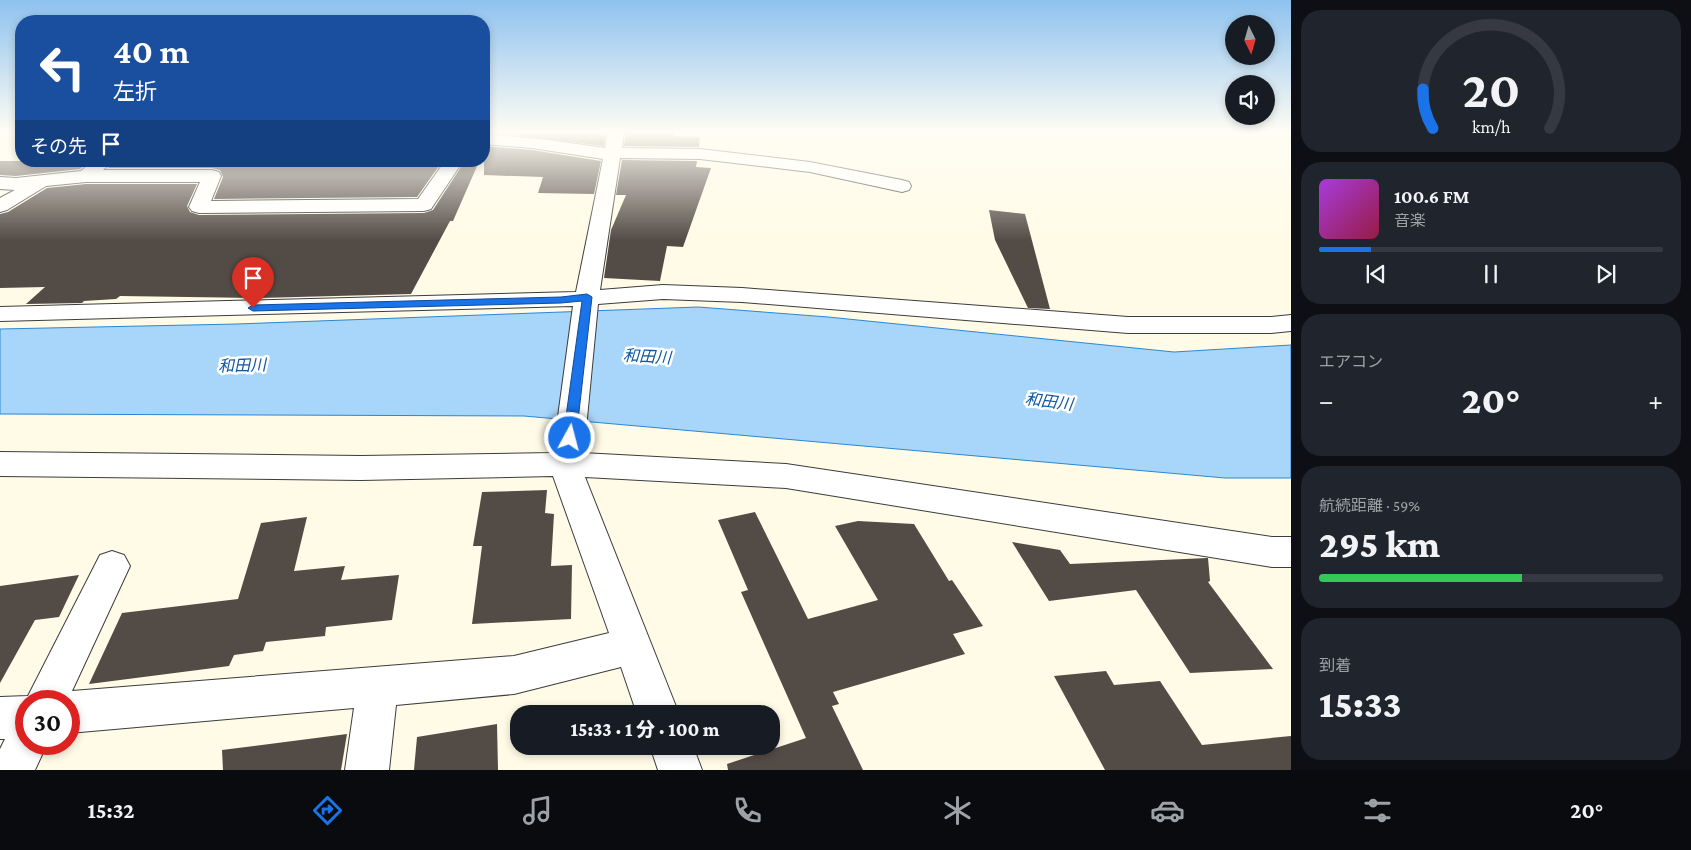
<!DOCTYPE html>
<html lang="ja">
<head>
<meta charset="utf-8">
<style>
	body { margin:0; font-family:"Crimson Pro","Noto Sans JP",serif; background:#20242c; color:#f1f3f6; height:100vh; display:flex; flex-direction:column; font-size:19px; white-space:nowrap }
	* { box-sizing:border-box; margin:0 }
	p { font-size:16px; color:#9ea1a6 }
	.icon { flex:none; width:28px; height:28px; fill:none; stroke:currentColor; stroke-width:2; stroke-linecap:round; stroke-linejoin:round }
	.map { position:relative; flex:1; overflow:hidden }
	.sheet { display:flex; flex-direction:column; gap:10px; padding:10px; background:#0d0f14; width:400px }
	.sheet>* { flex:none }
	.top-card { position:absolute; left:15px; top:15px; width:475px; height:152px; border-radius:20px; box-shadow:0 2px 8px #0003; background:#1a4fa0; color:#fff; overflow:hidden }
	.needle { width:32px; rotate:175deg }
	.fabs { position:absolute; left:1225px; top:15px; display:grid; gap:10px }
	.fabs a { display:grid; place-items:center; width:50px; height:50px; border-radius:50%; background:#171b24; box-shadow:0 2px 8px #0003; font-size:25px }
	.speed { position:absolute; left:15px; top:690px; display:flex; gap:10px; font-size:25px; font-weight:700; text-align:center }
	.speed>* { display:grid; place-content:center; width:65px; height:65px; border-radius:50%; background:#171b24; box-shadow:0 2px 8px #0003; line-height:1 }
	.speed .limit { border:8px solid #d22; background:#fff; color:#111 }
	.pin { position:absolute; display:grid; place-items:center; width:42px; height:42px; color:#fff; margin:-51px -21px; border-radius:50% 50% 50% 0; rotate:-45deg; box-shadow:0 0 5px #0007 }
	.pin .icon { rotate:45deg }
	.me { position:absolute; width:55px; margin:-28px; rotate:7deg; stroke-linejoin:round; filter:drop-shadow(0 0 4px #0008) }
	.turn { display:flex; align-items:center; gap:18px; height:105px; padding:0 15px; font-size:22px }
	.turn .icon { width:65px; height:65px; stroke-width:2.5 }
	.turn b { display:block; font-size:35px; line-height:42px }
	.then { display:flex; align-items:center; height:48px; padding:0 15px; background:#0003; gap:10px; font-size:19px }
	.big { font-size:38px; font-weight:800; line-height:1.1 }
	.sheet .tile { flex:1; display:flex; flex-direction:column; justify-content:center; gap:8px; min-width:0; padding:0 18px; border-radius:20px; background:#20242c }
	.sheet .dial { align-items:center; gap:0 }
	.dial svg { height:130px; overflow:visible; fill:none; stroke:#363941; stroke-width:7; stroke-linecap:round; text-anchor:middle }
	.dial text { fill:#f1f3f6; stroke:none }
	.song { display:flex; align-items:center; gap:15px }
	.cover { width:60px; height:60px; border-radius:8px; background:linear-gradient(135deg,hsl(280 70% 55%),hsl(340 70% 35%)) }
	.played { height:5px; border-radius:2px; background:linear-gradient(90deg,#1a73e8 15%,#363941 15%) }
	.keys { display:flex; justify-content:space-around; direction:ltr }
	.heat { display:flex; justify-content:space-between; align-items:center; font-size:28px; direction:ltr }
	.charge { height:8px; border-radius:4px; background:linear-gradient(90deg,#34c759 59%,#363941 0) }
	.trip { position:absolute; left:510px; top:705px; width:270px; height:50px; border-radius:20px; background:#171b24; box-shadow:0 2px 8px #0003; font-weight:800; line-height:50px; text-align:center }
	.menu { display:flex; height:80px; justify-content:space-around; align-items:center; background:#090b0e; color:#9ea1a6 }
	.menu .icon { width:35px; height:35px }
	.menu .selected { color:#1a73e8 }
	.menu b { font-size:22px; color:#f1f3f6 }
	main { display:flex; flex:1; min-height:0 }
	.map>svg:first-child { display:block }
	.water { fill:#a7d6fa; stroke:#2a87d5 }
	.building { fill:#534b45 }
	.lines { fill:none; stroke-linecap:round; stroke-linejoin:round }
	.minor-casing { stroke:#3c3c3c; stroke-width:2 }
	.minor { fill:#fff; fill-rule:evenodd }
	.route { fill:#1a73e8; stroke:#114b97 }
	.labels { text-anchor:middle; stroke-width:5; stroke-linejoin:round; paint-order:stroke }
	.water-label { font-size:16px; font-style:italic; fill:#0d58a1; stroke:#fff }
</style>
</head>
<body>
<main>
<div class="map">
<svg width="1291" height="770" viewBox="0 0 1291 770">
	<rect width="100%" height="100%" fill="#fffbe6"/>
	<path class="water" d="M698 307 828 317 1174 352 1291 345V478H1225L524 416 0 414V329L237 324Z"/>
	<g class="building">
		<path d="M496 133H606L604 146Z"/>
		<path d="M626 133H674V136L700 137 699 147 624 146Z"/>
		<path d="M484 146 532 150 601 161 594 194 538 193 543 177 484 175Z"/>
		<path d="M622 160 697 161 696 167 711 168 683 247 667 246 660 281 604 278 611 230 626 195H616Z"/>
		<path d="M0 161H90L80 169 16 176 0 175Z"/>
		<path d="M108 161H366L441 163 417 197 214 199 223 177 220 170 212 168H108L110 165Z"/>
		<path d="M463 164H478L453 221H450L411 294 259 298 120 296 116 299 84 301 82 303 26 304 45 287 0 288V214L8 212 47 188 86 184H197L187 206 190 212 199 215 424 213 433 210Z"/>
		<path d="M989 210 1025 214 1050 309 1028 308 995 240Z"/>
		<path d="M547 490 545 513 554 514 551 566 572 565 571 619 472 624 482 546H473L482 492Z"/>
		<path d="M755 512 808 619 878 600 835 526 858 521 914 524 949 581 952 580 983 626 953 634 965 654 833 692 839 704 832 706 863 770H728L727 764 806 738 741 592 748 590 718 520Z"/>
		<path d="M307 517 294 571 345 566 341 580 399 575 392 620 326 627 325 636 266 642 263 651 234 655 229 666 89 684 122 613 238 599 261 523Z"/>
		<path d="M1012 542 1060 550 1070 564 1208 558 1210 581 1208 582 1273 669 1190 673 1136 590 1049 601Z"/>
		<path d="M79 575 59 617 35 620 0 683V586Z"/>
		<path d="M1106 671 1114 685 1160 681 1202 745 1291 736V770H1105L1054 676Z"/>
		<path d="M497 724 498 770H414L417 737Z"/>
		<path d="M347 734 341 770H223L222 750Z"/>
	</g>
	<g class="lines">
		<defs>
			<g id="minor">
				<path d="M608 133H624L622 148 700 149 810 162 902 180 909 182 911 186 909 190 902 192 810 172 700 159 620 158 600 290 663 285 742 288 1128 317H1271L1291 315V331L1271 333H1128L742 302 663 299 598 304 585 439 582 453 786 464 1272 537H1291V567H1272L786 488 585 477 679 714H637L621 667 514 694 396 705 389 770H345L354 708 69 733V701H26V744H47L35 770H0V749L5 739H0V697L28 696 100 555 112 551 124 555 130 566 72 691 514 656 609 633 553 476 361 480 0 476V452L361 456 552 453 555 439 573 306 0 321V307L576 292 603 159 532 148 484 144V134L548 140 605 148Z"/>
				<path d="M93 161H105L108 165 103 170H212L219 172 221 176 211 201 418 199 445 161H463L431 209 424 211 199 213 192 211 189 207 200 182H86L46 186 7 210 0 212V198L15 190 0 189V177L16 178 81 171Z"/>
				<path d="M650 746H693L702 770H658Z"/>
			</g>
		</defs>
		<use href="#minor" class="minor-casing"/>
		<use href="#minor" class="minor"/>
	</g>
	<linearGradient id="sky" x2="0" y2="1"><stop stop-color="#8ec2ef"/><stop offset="0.55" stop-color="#fffdf4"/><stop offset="1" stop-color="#fffdf4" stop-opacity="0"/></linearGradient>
	<rect width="1291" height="241" fill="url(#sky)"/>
	<path class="route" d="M587 294 592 297 576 438 570 443 563 438 582 301 561 303 253 311 248 308 253 305 561 297Z"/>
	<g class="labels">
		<g class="water-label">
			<text transform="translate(647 356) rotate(3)" y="6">和田川</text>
			<text transform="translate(242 365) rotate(-2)" y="6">和田川</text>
			<text transform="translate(1049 401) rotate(7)" y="6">和田川</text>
		</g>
	</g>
</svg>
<div class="fabs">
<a><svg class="needle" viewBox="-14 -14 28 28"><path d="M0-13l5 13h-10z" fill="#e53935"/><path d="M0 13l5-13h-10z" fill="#9ea1a6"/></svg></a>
<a><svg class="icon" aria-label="sound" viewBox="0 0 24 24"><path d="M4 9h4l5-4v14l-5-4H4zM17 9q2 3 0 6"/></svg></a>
</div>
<div class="speed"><div class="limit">30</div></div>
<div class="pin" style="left:253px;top:308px;background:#d93025"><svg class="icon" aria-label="arrive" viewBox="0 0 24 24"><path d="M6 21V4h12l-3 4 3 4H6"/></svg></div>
<svg class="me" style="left:570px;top:438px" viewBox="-20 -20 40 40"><circle r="17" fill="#1a73e8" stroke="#fff" stroke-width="3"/><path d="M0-11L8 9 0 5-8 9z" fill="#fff"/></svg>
<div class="trip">15:33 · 1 分 · 100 m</div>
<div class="top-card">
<div class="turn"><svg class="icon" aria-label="left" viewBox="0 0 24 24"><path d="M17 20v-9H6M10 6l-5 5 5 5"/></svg><div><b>40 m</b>左折</div></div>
<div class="then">その先<svg class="icon" aria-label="arrive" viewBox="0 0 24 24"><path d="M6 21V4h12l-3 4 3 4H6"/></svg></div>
</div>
</div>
<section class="sheet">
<div class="tile dial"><svg viewBox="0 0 100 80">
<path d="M14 69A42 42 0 1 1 86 69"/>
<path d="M14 69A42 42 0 0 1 8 45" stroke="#1a73e8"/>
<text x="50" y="56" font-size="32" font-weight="700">20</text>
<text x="50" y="72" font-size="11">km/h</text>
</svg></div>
<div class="tile">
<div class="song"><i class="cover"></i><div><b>100.6 FM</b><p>音楽</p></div></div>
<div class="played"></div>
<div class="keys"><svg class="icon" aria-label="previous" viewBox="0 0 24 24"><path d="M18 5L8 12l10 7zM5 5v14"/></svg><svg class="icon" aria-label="pause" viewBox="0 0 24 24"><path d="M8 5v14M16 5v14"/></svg><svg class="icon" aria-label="next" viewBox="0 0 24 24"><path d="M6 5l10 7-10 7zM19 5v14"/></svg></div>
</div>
<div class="tile"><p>エアコン</p>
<div class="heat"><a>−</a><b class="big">20°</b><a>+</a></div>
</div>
<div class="tile"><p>航続距離 · 59%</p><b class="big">295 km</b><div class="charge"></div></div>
<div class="tile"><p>到着</p><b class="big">15:33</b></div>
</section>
</main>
<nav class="menu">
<b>15:32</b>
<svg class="icon selected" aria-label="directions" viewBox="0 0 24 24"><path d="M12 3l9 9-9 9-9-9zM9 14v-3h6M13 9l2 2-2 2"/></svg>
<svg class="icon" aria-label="music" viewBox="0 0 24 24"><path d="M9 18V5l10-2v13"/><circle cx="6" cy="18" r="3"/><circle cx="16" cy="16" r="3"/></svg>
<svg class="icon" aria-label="phone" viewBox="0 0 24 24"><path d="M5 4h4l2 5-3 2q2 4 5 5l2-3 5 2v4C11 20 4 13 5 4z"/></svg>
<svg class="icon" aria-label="climate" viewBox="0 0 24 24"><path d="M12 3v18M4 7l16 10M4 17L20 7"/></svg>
<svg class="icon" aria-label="car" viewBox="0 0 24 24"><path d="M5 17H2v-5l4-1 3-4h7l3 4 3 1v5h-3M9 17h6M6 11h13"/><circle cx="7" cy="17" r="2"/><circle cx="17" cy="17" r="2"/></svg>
<svg class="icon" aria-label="filters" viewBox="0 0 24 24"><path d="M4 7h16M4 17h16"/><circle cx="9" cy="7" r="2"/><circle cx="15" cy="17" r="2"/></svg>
<b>20°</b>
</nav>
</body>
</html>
